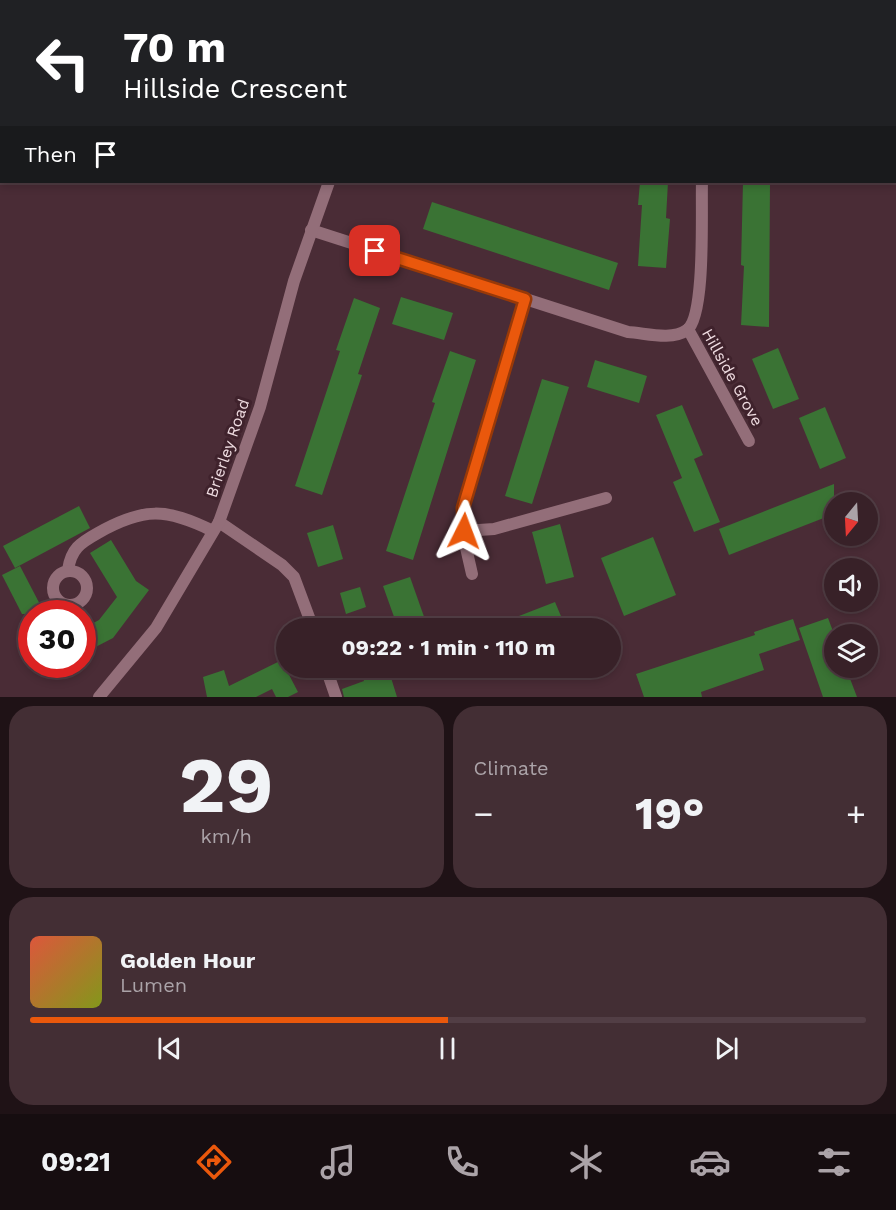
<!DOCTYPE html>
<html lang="en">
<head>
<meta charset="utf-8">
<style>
	body { margin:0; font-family:"Work Sans",sans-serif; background:#432e34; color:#f1f3f6; height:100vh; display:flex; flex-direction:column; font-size:22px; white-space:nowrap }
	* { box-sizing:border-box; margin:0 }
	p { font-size:20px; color:#aba3a8 }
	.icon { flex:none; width:33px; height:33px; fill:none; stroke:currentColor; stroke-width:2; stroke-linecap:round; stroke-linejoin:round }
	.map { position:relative; height:697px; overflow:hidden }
	.side { display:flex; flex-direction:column; gap:9px; padding:9px; background:#1f1216; flex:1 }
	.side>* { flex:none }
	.guide { position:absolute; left:0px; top:0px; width:897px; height:183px; box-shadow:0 3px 9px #0003,0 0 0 2px #523e45; background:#202124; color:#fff; overflow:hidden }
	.needle { width:39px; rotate:198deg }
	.controls { position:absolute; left:824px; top:492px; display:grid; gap:12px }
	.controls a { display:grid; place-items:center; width:54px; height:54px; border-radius:50%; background:#382128; box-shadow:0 3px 9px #0003,0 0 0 2px #523e45; font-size:30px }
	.speed { position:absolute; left:18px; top:600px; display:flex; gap:12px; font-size:30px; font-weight:700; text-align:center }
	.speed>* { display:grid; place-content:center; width:78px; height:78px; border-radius:50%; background:#382128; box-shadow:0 3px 9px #0003,0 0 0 2px #523e45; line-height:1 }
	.speed .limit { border:9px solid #d22; background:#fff; color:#111 }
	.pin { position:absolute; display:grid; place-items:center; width:51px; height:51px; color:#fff; margin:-26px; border-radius:12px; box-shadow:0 3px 9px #0006 }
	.me { position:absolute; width:66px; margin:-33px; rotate:3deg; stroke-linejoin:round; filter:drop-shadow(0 0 4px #0008) }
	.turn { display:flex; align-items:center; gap:21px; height:126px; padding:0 24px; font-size:27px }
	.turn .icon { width:78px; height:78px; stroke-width:2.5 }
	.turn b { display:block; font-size:42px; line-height:51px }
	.then { display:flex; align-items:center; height:57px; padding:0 24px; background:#0003; gap:12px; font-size:22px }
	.big { font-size:45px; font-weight:700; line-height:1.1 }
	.side .tile { flex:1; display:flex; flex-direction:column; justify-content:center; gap:9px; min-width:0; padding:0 21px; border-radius:24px; background:#432e34 }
	.side .dial { align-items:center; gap:0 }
	.dial b { font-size:78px; line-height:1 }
	.song { display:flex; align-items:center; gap:18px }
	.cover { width:72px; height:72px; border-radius:9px; background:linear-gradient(135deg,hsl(10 70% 55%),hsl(70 70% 35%)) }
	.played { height:6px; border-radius:3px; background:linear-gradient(90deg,#ea580c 50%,#523e45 50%) }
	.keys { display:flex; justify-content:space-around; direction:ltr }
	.heat { display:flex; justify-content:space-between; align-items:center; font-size:33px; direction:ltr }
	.side .tiles { flex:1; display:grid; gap:9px; grid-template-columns:1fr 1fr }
	.tile:last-child { grid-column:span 2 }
	.trip { position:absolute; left:276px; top:618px; width:345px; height:60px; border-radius:30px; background:#382128; box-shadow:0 3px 9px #0003,0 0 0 2px #523e45; font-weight:700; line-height:60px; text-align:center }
	.tab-bar { display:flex; height:96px; justify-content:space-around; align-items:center; background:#160d10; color:#aba3a8 }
	.tab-bar .icon { width:42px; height:42px }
	.tab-bar .selected { color:#ea580c }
	.tab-bar b { font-size:27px; color:#f1f3f6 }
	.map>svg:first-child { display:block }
	.building { fill:#3a7334 }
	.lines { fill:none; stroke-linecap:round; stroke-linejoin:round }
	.service { stroke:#936e79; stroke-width:12 }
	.minor { stroke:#936e79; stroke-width:12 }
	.tertiary { stroke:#936e79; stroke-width:12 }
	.route-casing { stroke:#983908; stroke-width:15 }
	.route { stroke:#ea580c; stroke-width:10 }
	.labels { text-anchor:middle; stroke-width:6; stroke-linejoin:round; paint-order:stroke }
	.street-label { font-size:16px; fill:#efdce1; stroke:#3f222c }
</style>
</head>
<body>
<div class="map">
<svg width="896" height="697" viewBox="0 0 896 697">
	<rect width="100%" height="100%" fill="#4a2c36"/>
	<g class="building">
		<path d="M640 182H668L666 218 670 219 666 268 638 266 642 205H638Z"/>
		<path d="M743 182H770L769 327 741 325 744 266 741 265Z"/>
		<path d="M432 202 618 263 609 290 423 229Z"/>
		<path d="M401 297 453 313 444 340 392 324Z"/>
		<path d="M354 298 380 308 358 374 362 375 322 495 295 486 340 351 336 350Z"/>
		<path d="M778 348 799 399 773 409 752 359Z"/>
		<path d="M450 351 476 360 413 560 386 551 435 403 432 402Z"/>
		<path d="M595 360 647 376 639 403 587 387Z"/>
		<path d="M542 379 569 387 532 504 505 496Z"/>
		<path d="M682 405 703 455 694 459 720 522 694 532 673 482 682 478 656 415Z"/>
		<path d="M825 407 846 458 820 469 799 418Z"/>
		<path d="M834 484V514L729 555 719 529Z"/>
		<path d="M79 506 90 528 15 568 3 546Z"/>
		<path d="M560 524 574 577 546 584 532 532Z"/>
		<path d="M333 525 343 559 318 567 307 533Z"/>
		<path d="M653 537 676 595 624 616 601 558Z"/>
		<path d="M111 540 136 581 149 590 113 638 82 654V629L99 620 117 597 90 553Z"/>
		<path d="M20 566 45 614H22L2 575Z"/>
		<path d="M410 577 428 628H398L383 586Z"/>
		<path d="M360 587 366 607 346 614 340 593Z"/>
		<path d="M555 602 566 628H491V627Z"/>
		<path d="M828 618 834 634V668H846L857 697H823L799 628Z"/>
		<path d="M793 619 800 640 759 654 764 670 701 692 702 697H644L636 674 755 635 754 632Z"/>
		<path d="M286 658V669L298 692 288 697H276L272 689 256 697H207L203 677 224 670 229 686Z"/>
		<path d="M379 668H388L397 697H344L342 689 364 681 361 673Z"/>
	</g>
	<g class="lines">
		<g class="service">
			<path d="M464 531 494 529 606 498"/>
			<path d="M68 570C71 549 80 543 98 533 144 507 166 508 213 531"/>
			<circle cx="70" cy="588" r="17"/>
		</g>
		<g class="minor">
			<path d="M577 0 582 2"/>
			<path d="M311 230 628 332C646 333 671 341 687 330 706 316 701 208 702 182"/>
			<path d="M688 329 749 441"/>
			<path d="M219 522 282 565 294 577 313 628"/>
			<path d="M472 574 464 539 463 508 525 299"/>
			<path d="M326 668 336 697"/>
		</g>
		<g class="tertiary">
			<path d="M392 2 393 0"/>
			<path d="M99 697 156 628 219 522 260 407 294 281 329 182"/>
		</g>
	</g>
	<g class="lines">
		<defs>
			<path id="route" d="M375 251 525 299 463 508 464 531"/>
		</defs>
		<use href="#route" class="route-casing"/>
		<use href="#route" class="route"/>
	</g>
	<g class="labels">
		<g class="street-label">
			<text transform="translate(733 377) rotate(61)" y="6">Hillside Grove</text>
			<text transform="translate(227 448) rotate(-71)" y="6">Brierley Road</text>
		</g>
	</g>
</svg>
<div class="controls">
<a><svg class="needle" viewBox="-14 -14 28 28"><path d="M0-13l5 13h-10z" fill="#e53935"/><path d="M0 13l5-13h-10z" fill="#aba3a8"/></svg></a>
<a><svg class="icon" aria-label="sound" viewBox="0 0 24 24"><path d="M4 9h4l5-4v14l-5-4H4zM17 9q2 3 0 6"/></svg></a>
<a><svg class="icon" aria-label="layers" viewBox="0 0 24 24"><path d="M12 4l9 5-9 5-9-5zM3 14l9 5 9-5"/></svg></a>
</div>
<div class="speed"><div class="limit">30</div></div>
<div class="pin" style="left:375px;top:251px;background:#d93025"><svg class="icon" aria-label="arrive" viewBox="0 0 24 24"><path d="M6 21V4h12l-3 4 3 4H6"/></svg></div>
<svg class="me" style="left:464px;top:531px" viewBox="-20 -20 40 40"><path d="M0-17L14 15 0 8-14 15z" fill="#ea580c" stroke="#fff" stroke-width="4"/></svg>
<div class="trip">09:22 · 1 min · 110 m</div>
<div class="guide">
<div class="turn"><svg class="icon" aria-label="left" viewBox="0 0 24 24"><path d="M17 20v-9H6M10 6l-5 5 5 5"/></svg><div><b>70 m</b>Hillside Crescent</div></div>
<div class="then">Then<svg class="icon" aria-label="arrive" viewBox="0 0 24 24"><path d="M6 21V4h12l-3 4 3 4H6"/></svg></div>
</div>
</div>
<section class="side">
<div class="tiles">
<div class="tile dial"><b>29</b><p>km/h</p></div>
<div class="tile"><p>Climate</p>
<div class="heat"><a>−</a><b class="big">19°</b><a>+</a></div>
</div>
<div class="tile">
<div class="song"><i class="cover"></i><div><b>Golden Hour</b><p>Lumen</p></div></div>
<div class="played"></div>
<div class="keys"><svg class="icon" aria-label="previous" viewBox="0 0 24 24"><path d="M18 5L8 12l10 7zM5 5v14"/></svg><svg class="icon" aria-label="pause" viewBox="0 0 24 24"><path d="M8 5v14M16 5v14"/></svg><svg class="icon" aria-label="next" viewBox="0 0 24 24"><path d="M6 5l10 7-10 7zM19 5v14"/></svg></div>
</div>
</div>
</section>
<nav class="tab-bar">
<b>09:21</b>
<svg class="icon selected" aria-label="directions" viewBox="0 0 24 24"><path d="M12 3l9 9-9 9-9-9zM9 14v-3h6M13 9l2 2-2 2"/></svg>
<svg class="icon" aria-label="music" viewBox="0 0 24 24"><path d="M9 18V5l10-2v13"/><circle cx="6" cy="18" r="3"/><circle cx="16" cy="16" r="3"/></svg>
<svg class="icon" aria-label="phone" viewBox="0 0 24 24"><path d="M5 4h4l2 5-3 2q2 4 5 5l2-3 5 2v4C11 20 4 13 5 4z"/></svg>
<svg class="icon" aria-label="climate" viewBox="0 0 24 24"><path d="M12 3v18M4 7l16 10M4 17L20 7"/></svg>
<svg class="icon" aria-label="car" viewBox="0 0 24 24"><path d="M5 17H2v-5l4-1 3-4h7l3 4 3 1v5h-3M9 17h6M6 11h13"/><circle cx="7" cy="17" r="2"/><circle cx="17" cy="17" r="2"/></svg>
<svg class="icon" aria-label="filters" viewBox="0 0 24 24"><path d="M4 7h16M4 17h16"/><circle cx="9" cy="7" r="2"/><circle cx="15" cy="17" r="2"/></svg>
</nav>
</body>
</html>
